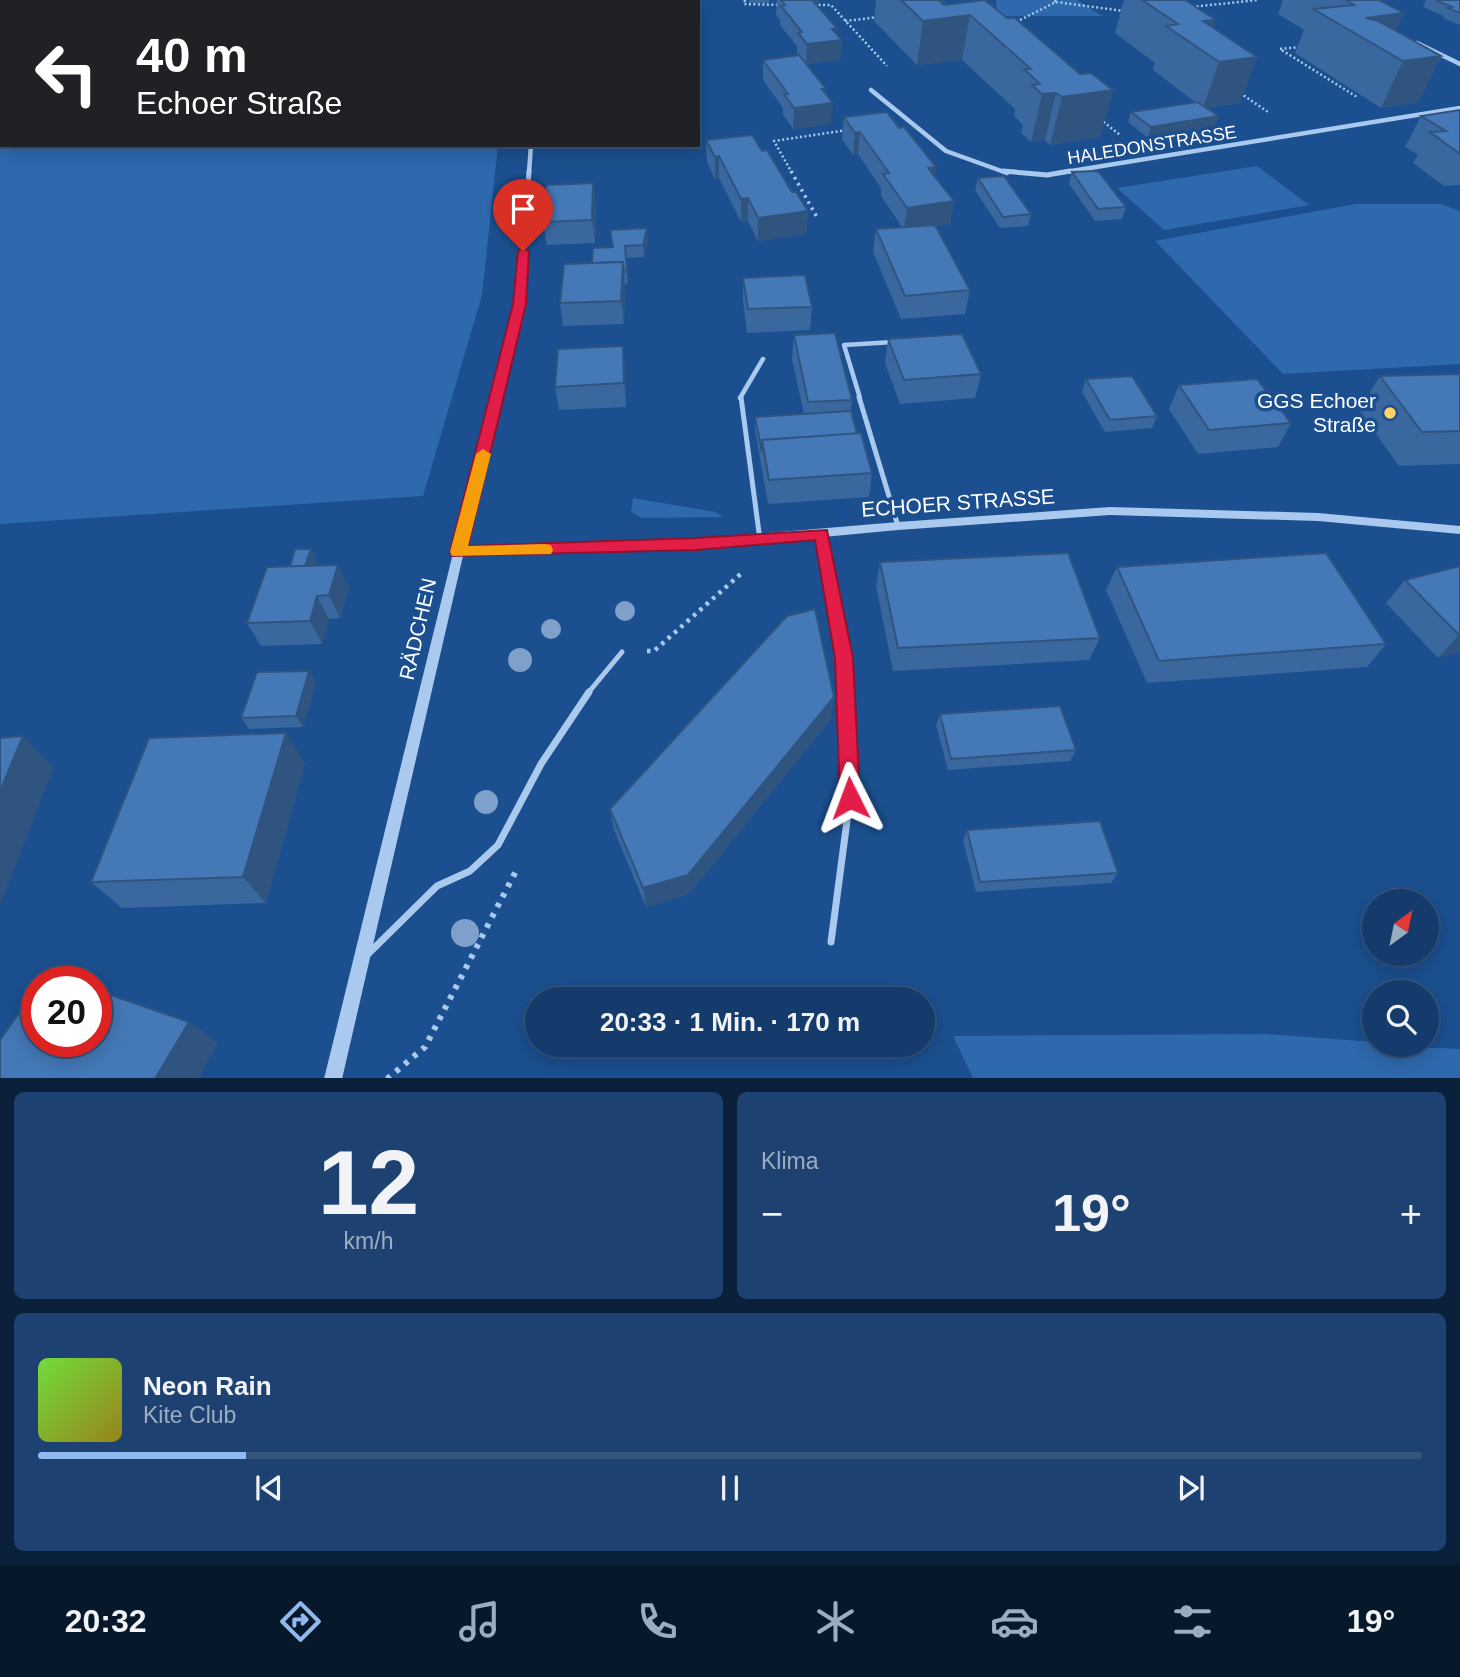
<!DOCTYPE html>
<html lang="de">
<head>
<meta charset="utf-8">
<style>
	body { margin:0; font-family:Helvetica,sans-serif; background:#1d4271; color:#f1f3f6; height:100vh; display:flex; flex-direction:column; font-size:26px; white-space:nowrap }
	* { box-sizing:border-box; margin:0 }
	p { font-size:23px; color:#9dadc1 }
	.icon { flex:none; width:38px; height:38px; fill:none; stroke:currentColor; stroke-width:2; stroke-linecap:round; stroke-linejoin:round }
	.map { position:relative; height:1078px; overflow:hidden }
	.side { display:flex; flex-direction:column; gap:14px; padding:14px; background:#0b203b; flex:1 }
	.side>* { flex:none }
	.top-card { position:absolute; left:0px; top:0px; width:700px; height:147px; box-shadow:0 4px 18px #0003,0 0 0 2px #33557e; background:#202124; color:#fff; overflow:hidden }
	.needle { width:46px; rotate:33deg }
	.controls { position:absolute; left:1362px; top:889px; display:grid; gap:14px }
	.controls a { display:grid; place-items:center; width:77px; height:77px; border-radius:50%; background:#143b6b; box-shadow:0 4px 18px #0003,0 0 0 2px #33557e; font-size:35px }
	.speed { position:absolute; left:21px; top:966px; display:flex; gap:14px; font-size:35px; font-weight:700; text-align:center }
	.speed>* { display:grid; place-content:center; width:91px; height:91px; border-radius:50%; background:#143b6b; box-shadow:0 4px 18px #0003,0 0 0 2px #33557e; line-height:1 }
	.speed .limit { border:10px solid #d22; background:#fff; color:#111 }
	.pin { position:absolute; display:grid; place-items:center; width:60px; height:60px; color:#fff; margin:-72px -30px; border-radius:50% 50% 50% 0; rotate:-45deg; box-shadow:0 0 7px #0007 }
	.pin .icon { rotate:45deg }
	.me { position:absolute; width:77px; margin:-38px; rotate:357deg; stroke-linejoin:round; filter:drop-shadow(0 0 5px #0008) }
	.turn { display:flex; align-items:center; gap:24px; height:147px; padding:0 21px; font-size:32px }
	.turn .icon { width:91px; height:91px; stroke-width:2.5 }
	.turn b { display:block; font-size:49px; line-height:60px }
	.big { font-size:52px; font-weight:800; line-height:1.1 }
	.side .widget { flex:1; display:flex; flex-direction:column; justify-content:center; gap:10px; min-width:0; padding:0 24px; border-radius:10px; background:#1d4271 }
	.side .dial { align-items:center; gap:0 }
	.dial b { font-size:91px; line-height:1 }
	.song { display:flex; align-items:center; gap:21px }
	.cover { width:84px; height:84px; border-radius:10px; background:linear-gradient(135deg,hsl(100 70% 55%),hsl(50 70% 35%)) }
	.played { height:7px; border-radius:4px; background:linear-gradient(90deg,#90b9f0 15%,#33557e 15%) }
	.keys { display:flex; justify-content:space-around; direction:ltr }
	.heat { display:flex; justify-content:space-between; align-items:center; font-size:38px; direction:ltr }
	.side .tiles { flex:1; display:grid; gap:14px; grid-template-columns:1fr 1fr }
	.widget:last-child { grid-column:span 2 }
	.trip { position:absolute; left:525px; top:987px; width:410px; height:70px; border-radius:35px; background:#143b6b; box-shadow:0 4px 18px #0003,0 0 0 2px #33557e; font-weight:800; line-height:70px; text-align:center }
	.tabs { display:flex; height:112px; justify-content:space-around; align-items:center; background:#08182b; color:#9dadc1 }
	.tabs .icon { width:49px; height:49px }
	.tabs .current { color:#90b9f0 }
	.tabs b { font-size:32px; color:#f1f3f6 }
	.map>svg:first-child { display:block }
	.green { fill:#2e69ad }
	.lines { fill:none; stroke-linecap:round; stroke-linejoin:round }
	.path-far3 { stroke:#a9c9ee; stroke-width:2.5; stroke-dasharray:2 2.5; stroke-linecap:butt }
	.path-far2 { stroke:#a9c9ee; stroke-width:3.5; stroke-dasharray:2.5 4.5; stroke-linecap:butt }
	.path-far1 { stroke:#a9c9ee; stroke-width:4.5; stroke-dasharray:3.5 5; stroke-linecap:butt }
	.path { stroke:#a9c9ee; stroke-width:6; stroke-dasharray:4.5 7; stroke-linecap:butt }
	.service-far2 { stroke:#a9c9ee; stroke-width:4.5 }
	.service-far1 { stroke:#a9c9ee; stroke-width:5 }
	.service { stroke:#a9c9ee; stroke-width:7 }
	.minor-far2 { stroke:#a9c9ee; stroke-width:4.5 }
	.minor-far1 { stroke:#a9c9ee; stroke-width:5 }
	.minor { stroke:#a9c9ee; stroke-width:7 }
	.tertiary { fill:#a9c9ee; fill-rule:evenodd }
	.tree { fill:#7ea0ca }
	.wall { fill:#3a679d }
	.shaded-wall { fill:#305480 }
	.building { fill:#4478b7; stroke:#305480; stroke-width:2 }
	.route { fill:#e11d48; stroke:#92132f; stroke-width:2 }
	.slow { fill:#f59e0b }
	.poi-dot { fill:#ffd166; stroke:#1b4f8f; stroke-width:2.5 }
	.labels { text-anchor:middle; stroke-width:7; stroke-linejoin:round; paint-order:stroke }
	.far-street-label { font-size:18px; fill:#fff; stroke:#1b4f8f }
	.poi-label { font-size:21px; fill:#fff; stroke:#1b4f8f; text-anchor:end }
	.street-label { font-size:21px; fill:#fff; stroke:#1b4f8f }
</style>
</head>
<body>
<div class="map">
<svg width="1460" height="1079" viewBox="0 0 1460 1079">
	<rect width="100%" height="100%" fill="#1b4f8f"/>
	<g class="green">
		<path d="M0 0H488L2 2V145H498L482 295 423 496 0 524Z"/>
		<path d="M996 0H1077L1102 16H997Z"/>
		<path d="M1257 166 1309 205 1164 230 1117 188Z"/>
		<path d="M1355 204H1441L1460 211V364L1283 374 1155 241Z"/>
		<path d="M633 498 715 512 723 517 642 518 631 512Z"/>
		<path d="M1268 1034 1374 1042V1045L1460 1049V1078H973L953 1036Z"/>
	</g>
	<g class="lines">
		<g class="path-far3">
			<path d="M745 0 744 4 781 5"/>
			<path d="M1056 2 1124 11"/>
			<path d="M814 5H831L887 66"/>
			<path d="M1192 7 1257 0"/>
			<path d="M845 21 879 17"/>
			<path d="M1016 22 1056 2 1054 0"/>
			<path d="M1300 47 1280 49 1357 97"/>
			<path d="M1240 93 1268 112"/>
			<path d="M1100 119 1120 135"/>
			<path d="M792 173 774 141 847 130"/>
		</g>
		<path class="path-far2" d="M791 171 818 219"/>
		<path class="path-far1" d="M647 651H654L744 571"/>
		<path class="path" d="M387 1079 425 1047 518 867"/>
		<g class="service-far2">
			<path d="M740 398 763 359"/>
			<path d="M860 398 844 345 894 342"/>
		</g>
		<g class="service-far1">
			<path d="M741 397 760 540"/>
			<path d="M859 397 898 526"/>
			<path d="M822 534 844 658 846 693"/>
			<path d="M588 693 622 652"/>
		</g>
		<g class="service">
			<path d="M831 942 850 798 845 692"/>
			<path d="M367 955 437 886 470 871 498 845 541 764 589 692"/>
		</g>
		<g class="minor-far2">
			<path d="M1417 43 1460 64"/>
			<path d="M871 90 946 151 1007 173"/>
			<path d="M529 173 531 145"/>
			<path d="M1059 173 1460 108"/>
		</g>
		<g class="minor-far1">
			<path d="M1003 171 1047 175 1070 171"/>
			<path d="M496 398 520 304 529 171"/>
		</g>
		<path class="minor" d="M458 552 497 397"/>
		<path class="tertiary" d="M1110 507 1318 513 1460 526V534L1318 521 1110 515 898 530 696 549 463 556 342 1079H324L454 549 696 539 898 522Z"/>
	</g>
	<g class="tree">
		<circle cx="625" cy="611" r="10"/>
		<circle cx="551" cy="629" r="10"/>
		<circle cx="520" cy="660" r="12"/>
		<circle cx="486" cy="802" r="12"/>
		<circle cx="465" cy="933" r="14"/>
	</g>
	<g class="wall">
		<rect x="749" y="0" width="20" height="3"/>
		<path d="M777 0H816L817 7 842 40 840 60 806 64 825 93 831 124 793 129 783 115V108L763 80V60H802L797 53V46L780 25V20L776 15Z"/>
		<path d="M876 0H945L944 5 1007 18 1080 74 1113 90 1100 137 1050 145 1045 140 1031 142 1021 133 1023 125 1014 116 1015 109 962 60 917 65 874 21Z"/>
		<path d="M1124 0H1185L1213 28 1257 57 1240 103 1205 108 1219 116 1214 127 1148 138 1128 122 1131 112 1196 103 1153 70 1155 63 1115 33Z"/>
		<path d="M1283 0H1379L1404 13 1395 31 1441 56 1418 102 1381 108 1295 53 1304 30 1278 14Z"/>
		<path d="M1426 0H1460V25L1443 18 1444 16 1423 7Z"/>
		<path d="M1460 110V185L1444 186 1413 163 1418 155 1405 147 1421 116Z"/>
		<path d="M844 117 899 128 936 167 934 176 954 201 950 224 936 226 970 290 965 314 901 319 873 252 876 229 902 227 881 196V188L858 154 853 155 842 139Z"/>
		<path d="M706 140 762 151 808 211 806 234 758 241 748 221 741 222 719 178 715 179 707 162Z"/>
		<path d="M592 145H637L592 148Z"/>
		<path d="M1072 172 1126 207 1122 219 1095 221 1069 184Z"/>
		<path d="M978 178 1031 214 1028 226 1000 228 975 190Z"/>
		<path d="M593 183 596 206 595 243 547 245 543 222Z"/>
		<path d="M610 230 648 240 644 257 626 258 628 283 625 284 624 324 563 326 560 303 592 263 612 247Z"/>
		<path d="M743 278 812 307 810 330 747 333 743 301Z"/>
		<path d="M794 335 852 400 851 411 857 434 872 473 869 497 768 504 755 430V417L804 414 792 359Z"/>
		<path d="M888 339 981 374 975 398 900 404 885 363Z"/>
		<path d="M623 346 625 370 626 407 559 410 555 387Z"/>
		<path d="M1460 374V464L1399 466 1359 410 1380 376Z"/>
		<path d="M1086 379 1157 416 1152 428 1105 432 1082 392Z"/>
		<path d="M1179 385 1291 423 1278 447 1198 454 1169 409Z"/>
		<path d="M311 549 317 561 315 566 349 588 340 618 329 619 322 644 261 646 247 623 290 567Z"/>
		<path d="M880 562 1100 638 1089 660 893 671 876 586Z"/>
		<path d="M1460 566V652L1438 658 1386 603 1405 580Z"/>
		<path d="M1117 567 1386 644 1367 667 1147 683 1106 590Z"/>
		<path d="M316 682 303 727 249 729 241 718Z"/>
		<path d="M940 714 1076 750 1070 761 948 770 936 725Z"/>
		<path d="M831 719 689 894 646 907 614 830 610 809Z"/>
		<path d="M305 763 266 903 122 908 91 882Z"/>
		<path d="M967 830 1118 873 1111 883 976 892 963 840Z"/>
	</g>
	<g class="shaded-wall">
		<path d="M945 0 942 18 970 15 962 60 917 65 923 21 940 1Z"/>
		<path d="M1404 13 1386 51 1366 18Z"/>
		<path d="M1216 20 1205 52 1203 21Z"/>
		<path d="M837 28 836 41 842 40 840 60 806 64 807 44 832 29Z"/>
		<path d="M1441 56 1418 102 1381 108 1403 61Z"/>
		<path d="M1257 57 1240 103 1203 108 1219 62Z"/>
		<path d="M822 89H826L824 104 833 103 831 124 793 129 794 108Z"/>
		<path d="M1113 90 1100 137 1050 145 1062 97Z"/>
		<path d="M1056 93 1045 140 1031 142 1042 94Z"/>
		<path d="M1219 116 1214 127 1148 138 1151 127Z"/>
		<path d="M860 132 858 154 853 155 855 133Z"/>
		<path d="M719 156V178L715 179V157Z"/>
		<path d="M936 167 932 189 928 168Z"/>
		<path d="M593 183 596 206 595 243 592 220Z"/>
		<path d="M748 198V221L741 222V199Z"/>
		<path d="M954 201 950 224 904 230 907 208Z"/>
		<path d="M808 211 806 234 758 241V218Z"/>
		<path d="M647 228 648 240 644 257 643 245Z"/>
		<path d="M623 262 625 286 624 324 621 301Z"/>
		<path d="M623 346 625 370 626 407 624 383Z"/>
		<path d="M311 549 317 561 311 578 305 566Z"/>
		<path d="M338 565 349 588 340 618 329 595Z"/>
		<path d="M317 596 329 619 322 644 310 621Z"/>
		<path d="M1459 635H1460V652L1438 658Z"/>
		<path d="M309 671 316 682 303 727 296 716Z"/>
		<path d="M834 697 831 719 689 894 646 907 643 888Z"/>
		<path d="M286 733 305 763 266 903 243 877Z"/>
		<path d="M23 736 54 767 0 905V791Z"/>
		<path d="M189 1022 218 1043 198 1079H155Z"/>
	</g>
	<g class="building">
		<path d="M556 0H620L619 2H555Z"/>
		<path d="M625 0H654V2H624Z"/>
		<path d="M781 0H816L818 2H814L837 28 832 29 842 40 807 44 798 33 802 32 781 6 785 5Z"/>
		<path d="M901 0H945L940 1 944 5 985 0 1007 18H1015L1080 74 1091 73 1113 90 1062 97 1056 93 1042 94 1032 85 1040 84 1024 69H1031L970 15 923 21Z"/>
		<path d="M1142 0H1185L1216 20 1203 21 1257 57 1219 62 1166 26 1178 24Z"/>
		<path d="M1346 0H1379L1404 13 1366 18 1378 21 1441 56 1403 61 1313 9 1354 5Z"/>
		<path d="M1435 0H1460V13L1448 8 1452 7Z"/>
		<path d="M799 55 826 89H822L833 103 794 108 784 94H788L763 60Z"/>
		<path d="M1197 102 1219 116 1151 127 1131 112Z"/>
		<path d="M1460 110V154L1430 132 1446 131 1421 116Z"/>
		<path d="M887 112 899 128 904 127 936 167 928 168 954 201 907 208 883 174 889 173 860 132 855 133 844 117Z"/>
		<path d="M752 135 762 151 767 150 792 192H796L808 211 758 218 748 198 741 199 719 156 715 157 706 140Z"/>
		<path d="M1098 171 1126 207 1098 209 1072 172Z"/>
		<path d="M1004 176 1031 214 1003 217 978 178Z"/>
		<path d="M593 183 592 220 543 222 546 185Z"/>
		<path d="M935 225 970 290 905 296 876 229Z"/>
		<path d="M647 228 643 245 625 246 627 272H624L623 262 592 263 593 248 613 247 610 230Z"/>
		<path d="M623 262 621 301 560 303 564 264Z"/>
		<path d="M805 275 812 307 748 309 743 278Z"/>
		<path d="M835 333 852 400 808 402 794 335Z"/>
		<path d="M962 334 981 374 904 380 888 339Z"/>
		<path d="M623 346 624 383 555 387 558 349Z"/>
		<path d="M1460 374V431L1422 432 1380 376Z"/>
		<path d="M1132 376 1157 416 1110 420 1086 379Z"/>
		<path d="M1257 379 1291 423 1209 430 1179 385Z"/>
		<path d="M851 411 857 434 762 440V452L755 417Z"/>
		<path d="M861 433 872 473 769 480 762 440Z"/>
		<path d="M295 549H311L305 566 290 567Z"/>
		<path d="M1068 553 1100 638 898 648 880 562Z"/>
		<path d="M1326 553 1386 644 1159 661 1117 567Z"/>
		<path d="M338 565 329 595 317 596 310 621 247 623 267 567Z"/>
		<path d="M1460 566V635H1459L1405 580Z"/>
		<path d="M815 609 834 697 688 875 643 888 610 809 787 616Z"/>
		<path d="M309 671 296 716 241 718 257 672Z"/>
		<path d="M1060 706 1076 750 951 759 940 714Z"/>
		<path d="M286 733 243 877 91 882 149 738Z"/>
		<path d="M23 736 0 791V738Z"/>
		<path d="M1100 821 1118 873 980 882 967 830Z"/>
		<path d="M47 974 71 982H41Z"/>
		<path d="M37 988V1041H96V990L189 1022 155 1079H0V1040Z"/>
	</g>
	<path class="route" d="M523 248 529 251 526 304 468 546 696 538 827 530 853 658 860 798 857 805 850 807 843 805 840 798 835 658 815 540 696 550 452 556 450 552 513 304 518 251Z"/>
	<path class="slow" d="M483 449 491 454 468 546 545 544 551 545 553 550 551 554 452 556 450 552 476 454Z"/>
	<circle class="poi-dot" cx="1390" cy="413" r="7"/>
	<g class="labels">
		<g class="far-street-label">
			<text transform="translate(1152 145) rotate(-9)" y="6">HALEDONSTRASSE</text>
		</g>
		<g class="poi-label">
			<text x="1376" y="408">GGS Echoer<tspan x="1376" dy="24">Straße</tspan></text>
		</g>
		<g class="street-label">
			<text transform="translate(958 503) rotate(-4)" y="7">ECHOER STRASSE</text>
			<text transform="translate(418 629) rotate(-77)" y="7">RÄDCHEN</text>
		</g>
	</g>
</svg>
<div class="controls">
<a><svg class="needle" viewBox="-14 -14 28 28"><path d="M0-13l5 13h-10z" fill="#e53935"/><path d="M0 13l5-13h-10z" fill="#9dadc1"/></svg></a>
<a><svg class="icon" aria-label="search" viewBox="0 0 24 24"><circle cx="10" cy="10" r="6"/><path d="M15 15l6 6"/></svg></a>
</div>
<div class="speed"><div class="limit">20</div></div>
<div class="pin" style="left:523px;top:251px;background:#d93025"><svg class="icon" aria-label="arrive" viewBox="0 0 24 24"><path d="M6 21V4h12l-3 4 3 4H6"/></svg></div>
<svg class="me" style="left:850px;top:798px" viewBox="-20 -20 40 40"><path d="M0-17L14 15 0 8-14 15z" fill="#e11d48" stroke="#fff" stroke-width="4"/></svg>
<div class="trip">20:33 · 1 Min. · 170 m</div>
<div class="top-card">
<div class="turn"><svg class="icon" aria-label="left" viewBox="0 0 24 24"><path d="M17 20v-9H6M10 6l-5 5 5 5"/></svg><div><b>40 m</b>Echoer Straße</div></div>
</div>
</div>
<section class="side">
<div class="tiles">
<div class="widget dial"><b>12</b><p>km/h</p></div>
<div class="widget"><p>Klima</p>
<div class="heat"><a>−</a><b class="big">19°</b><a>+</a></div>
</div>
<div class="widget">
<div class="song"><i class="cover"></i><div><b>Neon Rain</b><p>Kite Club</p></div></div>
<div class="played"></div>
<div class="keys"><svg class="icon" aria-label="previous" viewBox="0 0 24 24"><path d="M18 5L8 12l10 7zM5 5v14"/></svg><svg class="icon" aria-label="pause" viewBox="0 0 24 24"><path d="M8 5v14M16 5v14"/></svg><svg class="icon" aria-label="next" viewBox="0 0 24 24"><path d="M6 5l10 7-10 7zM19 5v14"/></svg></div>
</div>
</div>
</section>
<nav class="tabs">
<b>20:32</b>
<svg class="icon current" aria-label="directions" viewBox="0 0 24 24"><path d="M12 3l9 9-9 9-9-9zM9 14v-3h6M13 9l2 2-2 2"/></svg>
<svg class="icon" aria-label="music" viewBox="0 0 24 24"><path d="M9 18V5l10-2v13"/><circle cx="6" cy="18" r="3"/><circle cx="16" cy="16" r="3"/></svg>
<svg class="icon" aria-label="phone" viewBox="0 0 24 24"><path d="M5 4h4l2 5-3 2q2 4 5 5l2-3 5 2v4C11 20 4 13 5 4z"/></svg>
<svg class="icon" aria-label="climate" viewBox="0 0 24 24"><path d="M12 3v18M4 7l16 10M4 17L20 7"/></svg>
<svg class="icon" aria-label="car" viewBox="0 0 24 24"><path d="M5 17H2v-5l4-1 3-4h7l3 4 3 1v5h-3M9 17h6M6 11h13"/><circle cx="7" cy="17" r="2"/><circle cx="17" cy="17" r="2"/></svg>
<svg class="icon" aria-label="filters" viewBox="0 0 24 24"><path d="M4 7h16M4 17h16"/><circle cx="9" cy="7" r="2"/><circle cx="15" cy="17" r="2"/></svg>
<b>19°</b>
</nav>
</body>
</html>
